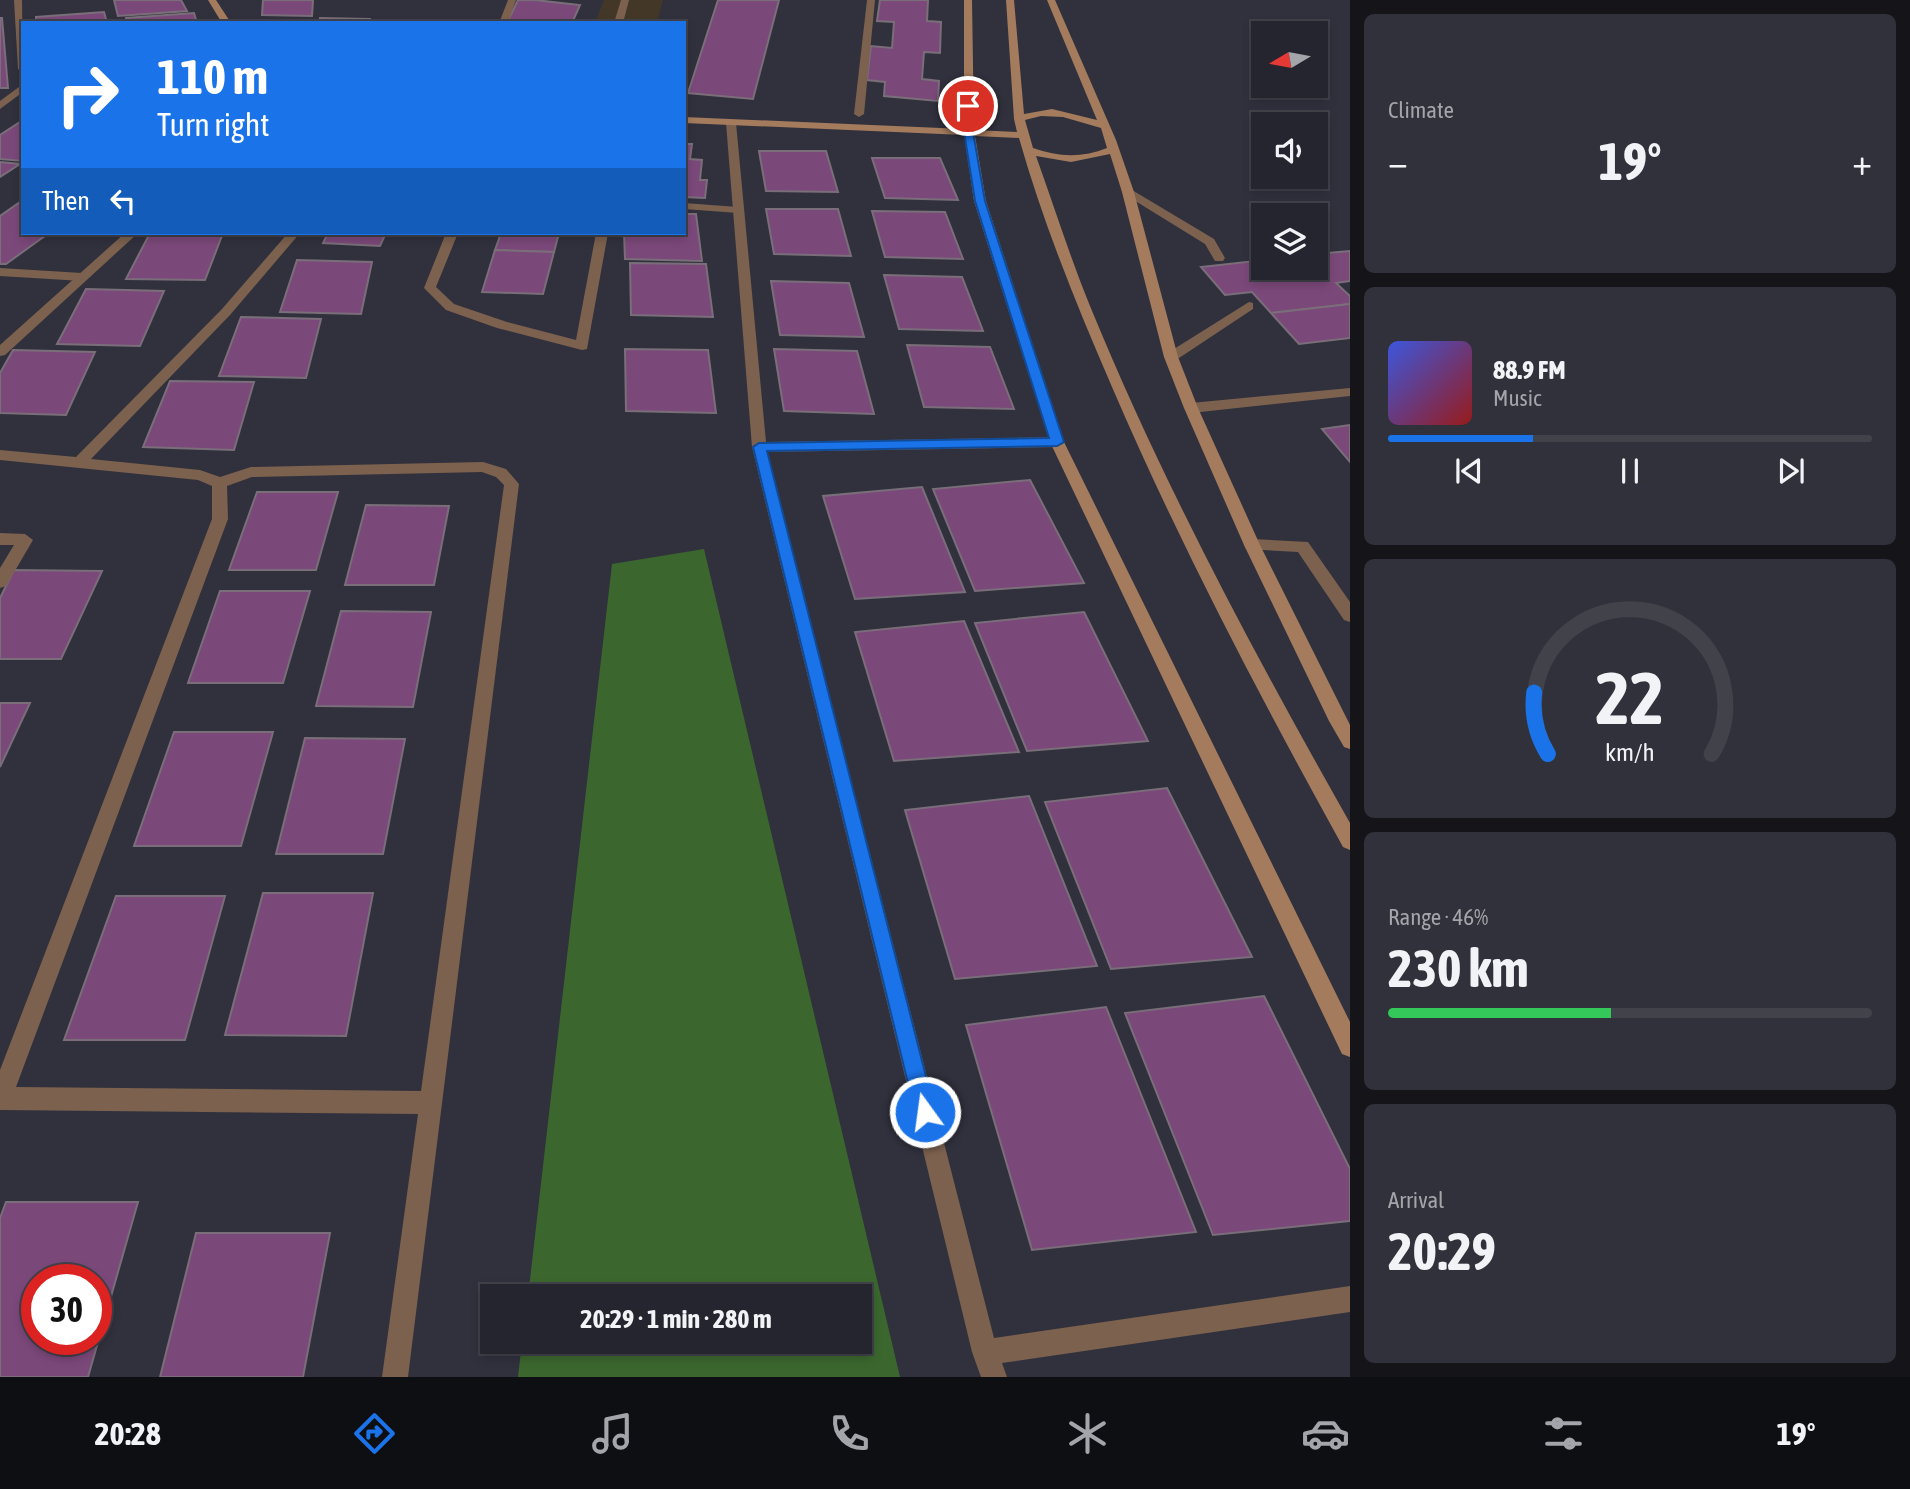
<!DOCTYPE html>
<html lang="en">
<head>
<meta charset="utf-8">
<style>
	body { margin:0; font-family:"Asap Condensed",sans-serif; background:#30313a; color:#f1f3f6; height:100vh; display:flex; flex-direction:column; font-size:26px; white-space:nowrap }
	* { box-sizing:border-box; margin:0 }
	p { font-size:23px; color:#a3a5aa }
	.icon { flex:none; width:38px; height:38px; fill:none; stroke:currentColor; stroke-width:2; stroke-linecap:round; stroke-linejoin:round }
	.map { position:relative; flex:1; overflow:hidden }
	.panel { display:flex; flex-direction:column; gap:14px; padding:14px; background:#141419; width:560px }
	.panel>* { flex:none }
	.top-card { position:absolute; left:21px; top:21px; width:665px; height:214px; border-radius:0px; box-shadow:0 4px 10px #0003,0 0 0 2px #41424a; background:#1a73e8; color:#fff; overflow:hidden }
	.needle { width:46px; rotate:260deg }
	.buttons { position:absolute; left:1251px; top:21px; display:grid; gap:14px }
	.buttons a { display:grid; place-items:center; width:77px; height:77px; border-radius:0px; background:#24252e; box-shadow:0 4px 10px #0003,0 0 0 2px #41424a; font-size:35px }
	.speed { position:absolute; left:21px; top:1264px; display:flex; gap:14px; font-size:35px; font-weight:700; text-align:center }
	.speed>* { display:grid; place-content:center; width:91px; height:91px; border-radius:50%; background:#24252e; box-shadow:0 4px 10px #0003,0 0 0 2px #41424a; line-height:1 }
	.speed .limit { border:10px solid #d22; background:#fff; color:#111 }
	.pin { position:absolute; display:grid; place-items:center; width:60px; height:60px; color:#fff; margin:-30px; border:4px solid #fff; border-radius:50%; box-shadow:0 2px 7px #0007 }
	.me { position:absolute; width:77px; margin:-38px; rotate:346deg; stroke-linejoin:round; filter:drop-shadow(0 0 5px #0008) }
	.turn { display:flex; align-items:center; gap:24px; height:147px; padding:0 21px; font-size:32px }
	.turn .icon { width:91px; height:91px; stroke-width:2.5 }
	.turn b { display:block; font-size:49px; line-height:60px }
	.then { display:flex; align-items:center; height:66px; padding:0 21px; background:#0003; gap:14px; font-size:26px }
	.big { font-size:52px; font-weight:700; line-height:1.1 }
	.panel .tile { flex:1; display:flex; flex-direction:column; justify-content:center; gap:10px; min-width:0; padding:0 24px; border-radius:10px; background:#30313a }
	.panel .dial { align-items:center; gap:0 }
	.dial svg { height:182px; overflow:visible; fill:none; stroke:#41424a; stroke-width:7; stroke-linecap:round; text-anchor:middle }
	.dial text { fill:#f1f3f6; stroke:none }
	.song { display:flex; align-items:center; gap:21px }
	.cover { width:84px; height:84px; border-radius:10px; background:linear-gradient(135deg,hsl(230 70% 55%),hsl(0 70% 35%)) }
	.played { height:7px; border-radius:4px; background:linear-gradient(90deg,#1a73e8 30%,#41424a 30%) }
	.keys { display:flex; justify-content:space-around; direction:ltr }
	.heat { display:flex; justify-content:space-between; align-items:center; font-size:38px; direction:ltr }
	.charge { height:10px; border-radius:5px; background:linear-gradient(90deg,#34c759 46%,#41424a 0) }
	.trip { position:absolute; left:480px; top:1284px; width:392px; height:70px; border-radius:0px; background:#24252e; box-shadow:0 4px 10px #0003,0 0 0 2px #41424a; font-weight:700; line-height:70px; text-align:center }
	.menu { display:flex; height:112px; justify-content:space-around; align-items:center; background:#0e0f12; color:#a3a5aa }
	.menu .icon { width:49px; height:49px }
	.menu .current { color:#1a73e8 }
	.menu b { font-size:32px; color:#f1f3f6 }
	main { display:flex; flex:1; min-height:0 }
	.map>svg:first-child { display:block }
	.commercial { fill:#433828 }
	.forest { fill:#3b672e }
	.building { fill:#7b487a; stroke:#796e79; stroke-width:2; fill-rule:evenodd }
	.lines { fill:none; stroke-linecap:round; stroke-linejoin:round }
	.lane { fill:#7c614e; fill-rule:evenodd }
	.street { fill:#7c614e; fill-rule:evenodd }
	.secondary { fill:#a47b5d; fill-rule:evenodd }
	.route { fill:#1a73e8; stroke:#114b97; stroke-width:2 }
</style>
</head>
<body>
<main>
<div class="map">
<svg width="1350" height="1377" viewBox="0 0 1350 1377">
	<rect width="100%" height="100%" fill="#30313d"/>
	<path class="commercial" d="M604 0H663L657 23H595Z"/>
	<path class="forest" d="M704 549 900 1377H518L522 1342H859V1297H528L612 564Z"/>
	<g class="building">
		<path d="M114 0H181L187 11 118 16Z"/>
		<path d="M263 0H313L312 16 262 15Z"/>
		<path d="M518 0H535L580 5 572 23H507Z"/>
		<path d="M718 0H779L753 99 688 93Z"/>
		<path d="M880 0H928L927 21 941 22 940 53 924 52 922 79 939 81 938 101 884 96 885 82 867 80 871 46 892 48 894 22 877 21Z"/>
		<path d="M104 12 107 23H36V17Z"/>
		<path d="M194 13 197 23H127L126 18Z"/>
		<path d="M0 18H2L8 88H0Z"/>
		<path d="M320 18 370 19V23H319Z"/>
		<path d="M23 120V161L0 159V135Z"/>
		<path d="M684 144H692L690 159 702 160 700 180H707L705 198 684 197Z"/>
		<path d="M759 151H826L838 192 766 191Z"/>
		<path d="M872 158H940L958 200 885 198Z"/>
		<path d="M0 162 20 164 0 177Z"/>
		<path d="M23 200V233H49L6 264H0V216Z"/>
		<path d="M766 209H838L851 256 774 254Z"/>
		<path d="M872 211 945 212 963 259 885 257Z"/>
		<path d="M684 214H696L702 261 625 259 624 233H684Z"/>
		<path d="M150 233H223L205 280 126 279Z"/>
		<path d="M328 233H386L380 246 323 243Z"/>
		<path d="M501 233H559L554 252 495 250Z"/>
		<path d="M495 250 554 252 543 294 482 292Z"/>
		<path d="M1350 251V281L1336 283 1350 296V304L1271 313 1252 292 1225 295 1201 267 1264 260V268H1316V254Z"/>
		<path d="M297 260 372 262 361 314 280 312Z"/>
		<path d="M630 263 706 264 713 317 631 315Z"/>
		<path d="M884 275 962 277 983 331 899 329Z"/>
		<path d="M771 281 849 283 864 337 780 335Z"/>
		<path d="M86 289 164 291 140 346 57 344Z"/>
		<path d="M1350 304V338L1299 344 1271 313Z"/>
		<path d="M241 317 321 319 306 378 219 376Z"/>
		<path d="M907 345 990 347 1014 409 924 407Z"/>
		<path d="M625 349 708 350 716 413 626 411Z"/>
		<path d="M774 349 857 351 874 414 784 411Z"/>
		<path d="M13 350 95 352 66 415 0 413V373Z"/>
		<path d="M170 381 254 382 234 450 143 447Z"/>
		<path d="M1350 425V462L1322 429Z"/>
		<path d="M1030 480 1084 583 975 591 933 489Z"/>
		<path d="M922 487 965 592 855 599 823 496Z"/>
		<path d="M257 492H338L316 570H229Z"/>
		<path d="M366 505 449 506 434 585H345Z"/>
		<path d="M14 570 102 571 61 659H0V598Z"/>
		<path d="M220 591H310L283 683H188Z"/>
		<path d="M341 611 431 612 413 707 316 706Z"/>
		<path d="M1084 612 1148 741 1027 751 975 623Z"/>
		<path d="M964 621 1019 752 894 761 855 632Z"/>
		<path d="M0 703H30L0 767Z"/>
		<path d="M174 732H273L241 846H134Z"/>
		<path d="M305 738 405 739 383 854H276Z"/>
		<path d="M1167 788 1252 957 1111 969 1045 802Z"/>
		<path d="M1029 796 1097 966 955 979 905 810Z"/>
		<path d="M263 893H373L346 1036 225 1035Z"/>
		<path d="M116 896H225L185 1040H64Z"/>
		<path d="M1264 996 1350 1169V1221L1213 1235 1125 1013Z"/>
		<path d="M1106 1007 1196 1232 1032 1250 966 1025Z"/>
		<path d="M6 1202H138L88 1377H0V1218ZM37 1279H96V1339H37Z"/>
		<path d="M196 1233H330L303 1377H160Z"/>
	</g>
	<g class="lines">
		<g class="lane">
			<path d="M14 0H22L23 72 18 69Z"/>
			<path d="M508 0H516L508 23H499Z"/>
			<path d="M867 0H875L864 114 859 117 854 114Z"/>
			<path d="M23 84V92L0 109V101Z"/>
			<path d="M1124 190H1132L1214 239 1225 258 1223 261H1215L1205 244 1124 194Z"/>
			<path d="M684 203 738 207 744 210 738 213 684 209Z"/>
			<path d="M0 268 82 273 88 277 82 281 0 276Z"/>
			<path d="M1249 302 1253 303V309L1176 360H1166V354Z"/>
		</g>
		<g class="street">
			<path d="M621 0H629L623 23H614Z"/>
			<path d="M731 120 736 123 766 442 1057 437 1064 442 1057 447 767 452 994 1338 1350 1286V1312L1002 1363 1007 1377H981L972 1352 752 447 726 123Z"/>
			<path d="M125 233H138L5 355 0 356V345Z"/>
			<path d="M288 233H300L230 315 91 459 200 470 220 477 251 467 483 462 506 469 519 484 408 1377H382L418 1114 0 1110V1070L212 519V486L198 480 0 460V450L76 457 222 309ZM482 472 496 477 504 485 421 1091 16 1087 228 519 227 486 252 477Z"/>
			<path d="M446 233H458L436 287 454 304 507 322 576 340 596 233H608L587 349 582 350 497 328 446 310 424 288Z"/>
			<path d="M1350 388V396L1191 413 1184 408 1191 403Z"/>
			<path d="M0 533 25 534 33 540 6 586 0 588V568L14 545H0Z"/>
			<path d="M1252 539 1308 542 1350 602V622L1344 620 1298 552 1246 549 1244 545 1246 541Z"/>
		</g>
		<g class="secondary">
			<path d="M208 0H216L231 23H222Z"/>
			<path d="M964 0H972L974 130 1017 132 1014 119 1006 0H1014L1024 114 1052 109 1097 120 1047 0H1055L1116 140 1134 192 1178 357 1198 408 1260 545 1350 725V749L1344 747 1329 721 1244 545 1184 408 1164 357 1122 192 1110 154 1071 162 1036 156C1054 206 1070 257 1090 306 1163 484 1255 655 1350 823V850L1343 847C1260 697 1180 545 1112 387 1077 306 1043 223 1019 138L975 136 986 201 1064 442 1350 1022V1057L1342 1054 1050 442 974 201 964 135 684 123V117L964 129ZM1041 116 1063 117 1101 128 1107 148C1082 158 1058 157 1033 148L1025 120Z"/>
		</g>
	</g>
	<path class="route" d="M968 103 973 106V132L985 201 1064 442 1057 446 767 451 935 1112 932 1120 925 1123 918 1120 915 1112 753 447 759 443 1049 438 975 201 964 132V106Z"/>
</svg>
<div class="buttons">
<a><svg class="needle" viewBox="-14 -14 28 28"><path d="M0-13l5 13h-10z" fill="#e53935"/><path d="M0 13l5-13h-10z" fill="#a3a5aa"/></svg></a>
<a><svg class="icon" aria-label="sound" viewBox="0 0 24 24"><path d="M4 9h4l5-4v14l-5-4H4zM17 9q2 3 0 6"/></svg></a>
<a><svg class="icon" aria-label="layers" viewBox="0 0 24 24"><path d="M12 4l9 5-9 5-9-5zM3 14l9 5 9-5"/></svg></a>
</div>
<div class="speed"><div class="limit">30</div></div>
<div class="pin" style="left:968px;top:106px;background:#d93025"><svg class="icon" aria-label="arrive" viewBox="0 0 24 24"><path d="M6 21V4h12l-3 4 3 4H6"/></svg></div>
<svg class="me" style="left:925px;top:1112px" viewBox="-20 -20 40 40"><circle r="17" fill="#1a73e8" stroke="#fff" stroke-width="3"/><path d="M0-11L8 9 0 5-8 9z" fill="#fff"/></svg>
<div class="trip">20:29 · 1 min · 280 m</div>
<div class="top-card">
<div class="turn"><svg class="icon" aria-label="right" viewBox="0 0 24 24"><path d="M7 20v-9h11M14 6l5 5-5 5"/></svg><div><b>110 m</b>Turn right</div></div>
<div class="then">Then<svg class="icon" aria-label="left" viewBox="0 0 24 24"><path d="M17 20v-9H6M10 6l-5 5 5 5"/></svg></div>
</div>
</div>
<section class="panel">
<div class="tile"><p>Climate</p>
<div class="heat"><a>−</a><b class="big">19°</b><a>+</a></div>
</div>
<div class="tile">
<div class="song"><i class="cover"></i><div><b>88.9 FM</b><p>Music</p></div></div>
<div class="played"></div>
<div class="keys"><svg class="icon" aria-label="previous" viewBox="0 0 24 24"><path d="M18 5L8 12l10 7zM5 5v14"/></svg><svg class="icon" aria-label="pause" viewBox="0 0 24 24"><path d="M8 5v14M16 5v14"/></svg><svg class="icon" aria-label="next" viewBox="0 0 24 24"><path d="M6 5l10 7-10 7zM19 5v14"/></svg></div>
</div>
<div class="tile dial"><svg viewBox="0 0 100 80">
<path d="M14 69A42 42 0 1 1 86 69"/>
<path d="M14 69A42 42 0 0 1 8 42" stroke="#1a73e8"/>
<text x="50" y="56" font-size="32" font-weight="700">22</text>
<text x="50" y="72" font-size="11">km/h</text>
</svg></div>
<div class="tile"><p>Range · 46%</p><b class="big">230 km</b><div class="charge"></div></div>
<div class="tile"><p>Arrival</p><b class="big">20:29</b></div>
</section>
</main>
<nav class="menu">
<b>20:28</b>
<svg class="icon current" aria-label="directions" viewBox="0 0 24 24"><path d="M12 3l9 9-9 9-9-9zM9 14v-3h6M13 9l2 2-2 2"/></svg>
<svg class="icon" aria-label="music" viewBox="0 0 24 24"><path d="M9 18V5l10-2v13"/><circle cx="6" cy="18" r="3"/><circle cx="16" cy="16" r="3"/></svg>
<svg class="icon" aria-label="phone" viewBox="0 0 24 24"><path d="M5 4h4l2 5-3 2q2 4 5 5l2-3 5 2v4C11 20 4 13 5 4z"/></svg>
<svg class="icon" aria-label="climate" viewBox="0 0 24 24"><path d="M12 3v18M4 7l16 10M4 17L20 7"/></svg>
<svg class="icon" aria-label="car" viewBox="0 0 24 24"><path d="M5 17H2v-5l4-1 3-4h7l3 4 3 1v5h-3M9 17h6M6 11h13"/><circle cx="7" cy="17" r="2"/><circle cx="17" cy="17" r="2"/></svg>
<svg class="icon" aria-label="filters" viewBox="0 0 24 24"><path d="M4 7h16M4 17h16"/><circle cx="9" cy="7" r="2"/><circle cx="15" cy="17" r="2"/></svg>
<b>19°</b>
</nav>
</body>
</html>
